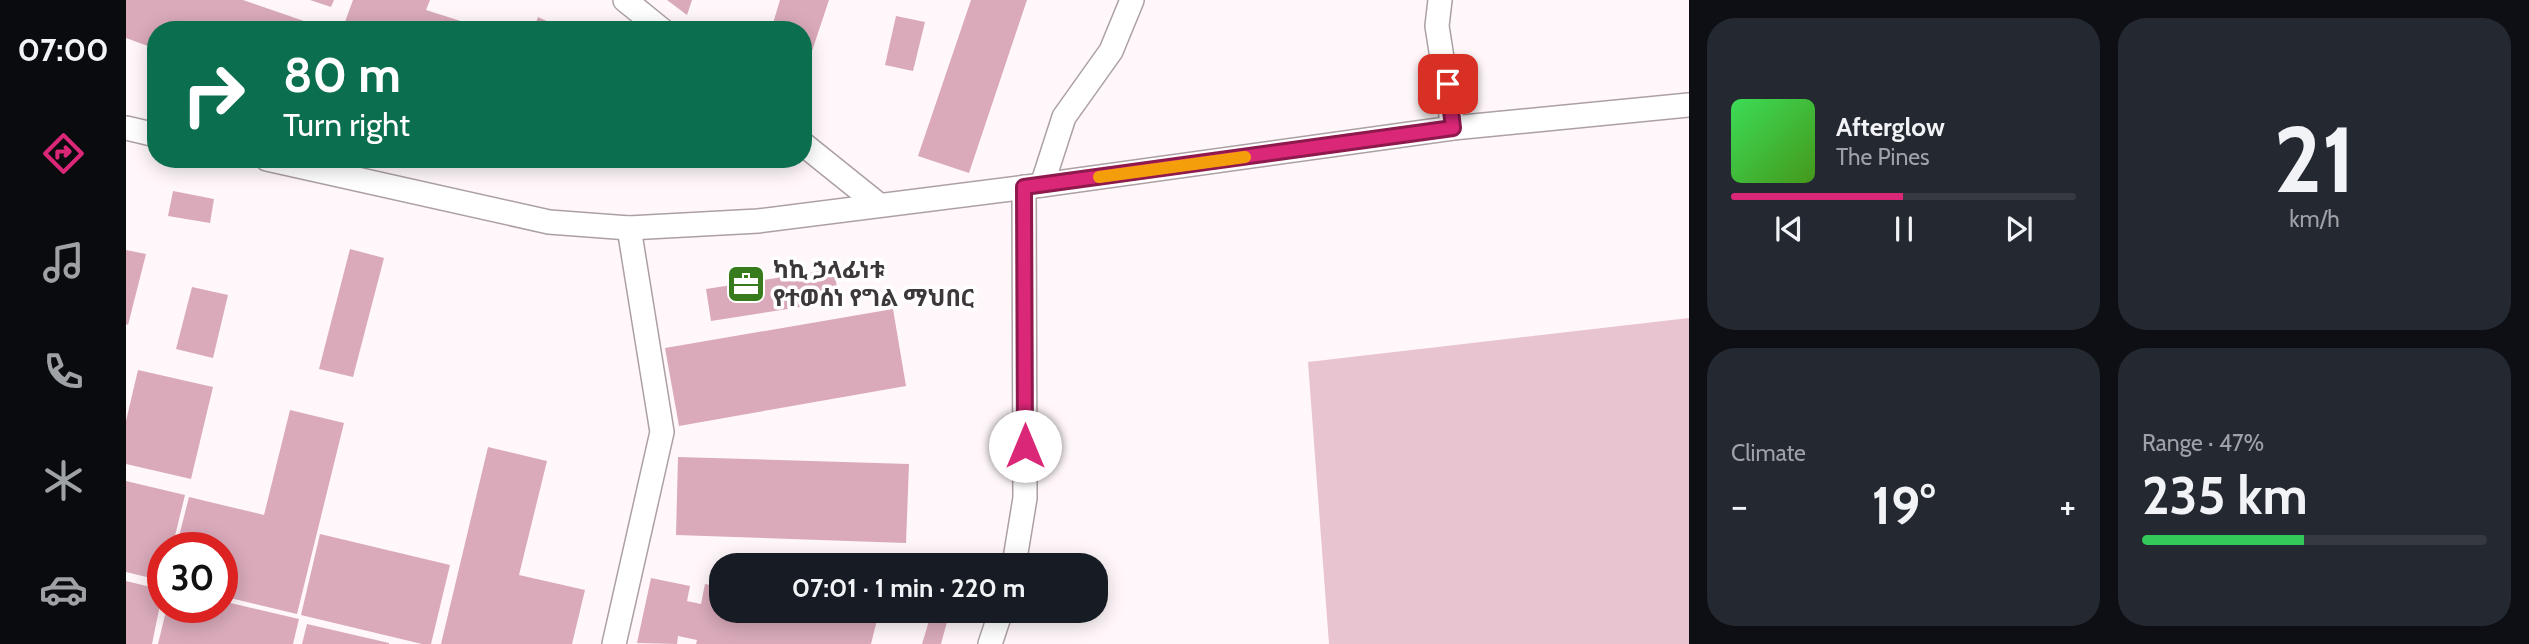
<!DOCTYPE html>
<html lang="en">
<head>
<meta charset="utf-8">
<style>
	body { margin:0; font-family:Cabin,"Noto Sans Ethiopic",sans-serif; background:#242831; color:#f1f3f6; height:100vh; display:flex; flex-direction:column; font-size:26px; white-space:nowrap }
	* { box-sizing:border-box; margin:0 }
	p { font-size:23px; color:#9ea1a6 }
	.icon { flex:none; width:38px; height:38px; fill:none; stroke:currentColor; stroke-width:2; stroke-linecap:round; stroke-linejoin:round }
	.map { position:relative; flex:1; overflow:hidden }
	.details { display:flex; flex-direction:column; gap:18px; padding:18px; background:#0d0f14; width:840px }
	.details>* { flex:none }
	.hud { position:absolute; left:21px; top:21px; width:665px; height:147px; border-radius:28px; box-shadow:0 4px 18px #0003; background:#0b6e4f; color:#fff; overflow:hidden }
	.speed { position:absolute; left:21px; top:532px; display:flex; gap:14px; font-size:35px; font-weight:700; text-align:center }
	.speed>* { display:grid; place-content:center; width:91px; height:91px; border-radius:50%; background:#171b24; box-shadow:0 4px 18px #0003; line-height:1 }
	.speed .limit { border:10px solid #d22; background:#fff; color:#111 }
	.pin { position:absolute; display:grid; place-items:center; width:60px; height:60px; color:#fff; margin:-30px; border-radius:14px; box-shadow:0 4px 10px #0006 }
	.me { position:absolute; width:77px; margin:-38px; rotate:0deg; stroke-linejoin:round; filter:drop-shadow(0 0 5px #0008) }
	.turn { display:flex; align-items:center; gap:24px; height:147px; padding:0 21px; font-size:32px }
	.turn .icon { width:91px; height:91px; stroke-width:2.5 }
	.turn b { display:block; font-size:49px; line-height:60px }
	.big { font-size:52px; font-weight:800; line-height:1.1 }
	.details .widget { flex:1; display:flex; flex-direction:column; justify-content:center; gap:10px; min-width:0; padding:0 24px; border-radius:28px; background:#242831 }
	.details .dial { align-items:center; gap:0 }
	.dial b { font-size:91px; line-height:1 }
	.song { display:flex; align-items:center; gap:21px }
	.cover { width:84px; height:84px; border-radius:10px; background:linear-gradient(135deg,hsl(130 70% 55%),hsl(100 70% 35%)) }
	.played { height:7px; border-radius:4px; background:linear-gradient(90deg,#db2777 50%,#363941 50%) }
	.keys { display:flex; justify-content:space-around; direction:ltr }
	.heat { display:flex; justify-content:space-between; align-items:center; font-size:38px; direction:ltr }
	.charge { height:10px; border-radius:5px; background:linear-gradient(90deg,#34c759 47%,#363941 0) }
	.details .tiles { flex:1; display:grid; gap:18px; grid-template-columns:repeat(2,1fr) }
	.trip { position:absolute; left:583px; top:553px; width:399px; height:70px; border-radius:28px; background:#171b24; box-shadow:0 4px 18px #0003; font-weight:800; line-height:70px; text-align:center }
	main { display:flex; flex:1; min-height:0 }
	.tabs { display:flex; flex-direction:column; width:126px; justify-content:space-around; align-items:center; background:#090b0e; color:#9ea1a6 }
	.tabs .icon { width:49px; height:49px }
	.tabs .selected { color:#db2777 }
	.tabs b { font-size:32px; color:#f1f3f6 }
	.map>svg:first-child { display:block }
	.green { fill:#e8c4d0 }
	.building { fill:#daaaba }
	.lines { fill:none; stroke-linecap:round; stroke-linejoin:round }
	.minor-casing { stroke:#aca0a4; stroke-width:26 }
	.minor { stroke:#fff; stroke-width:23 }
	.route-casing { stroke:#8e194d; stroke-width:18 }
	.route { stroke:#db2777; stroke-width:12 }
	.slow { stroke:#f59e0b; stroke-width:12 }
	.labels { text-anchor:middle; stroke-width:7; stroke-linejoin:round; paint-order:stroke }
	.poi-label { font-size:24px; font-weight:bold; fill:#3d383a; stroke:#fff; text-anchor:start }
</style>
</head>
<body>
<main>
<nav class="tabs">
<b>07:00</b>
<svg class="icon selected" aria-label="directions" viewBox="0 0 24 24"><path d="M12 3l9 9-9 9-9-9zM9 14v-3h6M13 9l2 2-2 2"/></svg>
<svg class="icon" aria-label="music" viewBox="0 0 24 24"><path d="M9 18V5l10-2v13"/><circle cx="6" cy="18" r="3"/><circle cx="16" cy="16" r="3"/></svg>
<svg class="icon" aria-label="phone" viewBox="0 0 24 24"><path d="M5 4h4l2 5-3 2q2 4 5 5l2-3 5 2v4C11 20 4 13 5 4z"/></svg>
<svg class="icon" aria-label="climate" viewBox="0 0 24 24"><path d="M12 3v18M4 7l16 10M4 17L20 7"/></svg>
<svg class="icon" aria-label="car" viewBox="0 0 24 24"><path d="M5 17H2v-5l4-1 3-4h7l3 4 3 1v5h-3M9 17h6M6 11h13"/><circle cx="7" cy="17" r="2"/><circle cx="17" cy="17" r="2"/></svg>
</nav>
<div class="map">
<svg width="1563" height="644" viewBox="0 0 1563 644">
	<rect width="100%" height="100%" fill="#fff7f9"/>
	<path class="green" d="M1563 318V644H1203L1182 362Z"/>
	<g class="building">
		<path d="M0 0H117L201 29 30 30V49L0 38Z"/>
		<path d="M184 0H208L205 7Z"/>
		<path d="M227 0H304L300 10 363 30H216Z"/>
		<path d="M541 0H566L561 15Z"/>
		<path d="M654 0H703L678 75 677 30H645Z"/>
		<path d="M845 0H901L843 173 792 156Z"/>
		<path d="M770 16 799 22 787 71 759 65Z"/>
		<path d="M412 17 440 30H407Z"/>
		<path d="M47 191 88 199 84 223 42 216Z"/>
		<path d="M224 249 258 258 227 377 193 369Z"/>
		<path d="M0 250 20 254 2 325 0 324Z"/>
		<path d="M708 269 713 301 585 321 580 289Z"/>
		<path d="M66 287 102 295 87 358 50 349Z"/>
		<path d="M767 309 780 386 553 426 539 348Z"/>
		<path d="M12 370 87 387 65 479 0 464V421Z"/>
		<path d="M164 410 218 423 171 614 96 596V548H50L63 497 138 515Z"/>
		<path d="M362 447 421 461 393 575 459 590 446 644H315Z"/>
		<path d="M552 457 783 464 780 543 550 535Z"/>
		<path d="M0 481 59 495 46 548H37V581L0 572Z"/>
		<path d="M194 534 324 565 305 644H296L175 615Z"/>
		<path d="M839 561 838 565H819L820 562Z"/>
		<path d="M525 578 564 586 561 601 575 604 579 584 595 587V611H708L751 620 745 644H570L571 640 552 636 551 644 511 643Z"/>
		<path d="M0 581 37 590 26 644H0Z"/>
		<path d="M96 601 173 619 167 644H32L41 607H96Z"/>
		<path d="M806 611H824L815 644H796Z"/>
		<path d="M181 624 263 643V644H176Z"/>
	</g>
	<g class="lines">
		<defs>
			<g id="minor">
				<path d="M499 0 536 30"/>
				<path d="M1314 0 1311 26 1327 128"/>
				<path d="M0 128 30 135"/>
				<path d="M677 144 753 205"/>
				<path d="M141 159 423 222 503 228 632 221 916 185 1327 128 1563 105"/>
				<path d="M916 185 938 117 985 51 1006 0"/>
				<path d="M888 565 899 498 898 187"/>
				<path d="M488 644 536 432 503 228"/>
				<path d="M864 644 875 611"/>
			</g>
		</defs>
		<use href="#minor" class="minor-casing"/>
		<use href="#minor" class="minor"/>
	</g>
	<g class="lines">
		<defs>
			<path id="route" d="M899 446 898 187 1327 128 1322 84"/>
		</defs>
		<use href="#route" class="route-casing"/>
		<use href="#route" class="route"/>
		<path class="slow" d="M973 177 1119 157"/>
	</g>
	<defs>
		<symbol id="office-square" viewBox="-11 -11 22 22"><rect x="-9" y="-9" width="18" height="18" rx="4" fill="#387b1c" stroke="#fff"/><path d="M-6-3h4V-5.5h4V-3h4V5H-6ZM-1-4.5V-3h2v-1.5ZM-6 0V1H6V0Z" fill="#fff"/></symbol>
	</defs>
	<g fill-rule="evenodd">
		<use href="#office-square" x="598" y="262" width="44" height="44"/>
	</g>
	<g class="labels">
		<g class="poi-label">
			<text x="647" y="278">ካኪ ኃላፊነቱ<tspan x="647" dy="28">የተወሰነ የግል ማህበር</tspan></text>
		</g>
	</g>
</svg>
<div class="speed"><div class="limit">30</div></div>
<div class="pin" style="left:1322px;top:84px;background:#d93025"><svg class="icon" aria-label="arrive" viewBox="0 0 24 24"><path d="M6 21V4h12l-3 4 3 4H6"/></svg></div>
<svg class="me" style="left:899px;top:446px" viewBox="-20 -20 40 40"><circle r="19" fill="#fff"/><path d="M0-13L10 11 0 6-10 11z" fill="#db2777"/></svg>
<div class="trip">07:01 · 1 min · 220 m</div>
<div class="hud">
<div class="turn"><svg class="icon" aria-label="right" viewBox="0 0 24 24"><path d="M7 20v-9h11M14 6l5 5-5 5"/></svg><div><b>80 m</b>Turn right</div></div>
</div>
</div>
<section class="details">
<div class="tiles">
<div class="widget">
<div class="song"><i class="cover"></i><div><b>Afterglow</b><p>The Pines</p></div></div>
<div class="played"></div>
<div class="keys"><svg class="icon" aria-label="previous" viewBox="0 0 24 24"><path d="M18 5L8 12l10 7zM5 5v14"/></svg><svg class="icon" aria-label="pause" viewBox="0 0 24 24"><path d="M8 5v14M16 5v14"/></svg><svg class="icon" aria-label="next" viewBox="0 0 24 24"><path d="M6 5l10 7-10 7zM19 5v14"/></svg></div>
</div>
<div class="widget dial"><b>21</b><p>km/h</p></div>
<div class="widget"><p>Climate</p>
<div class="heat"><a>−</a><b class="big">19°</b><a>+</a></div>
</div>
<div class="widget"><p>Range · 47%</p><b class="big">235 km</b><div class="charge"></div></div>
</div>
</section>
</main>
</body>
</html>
